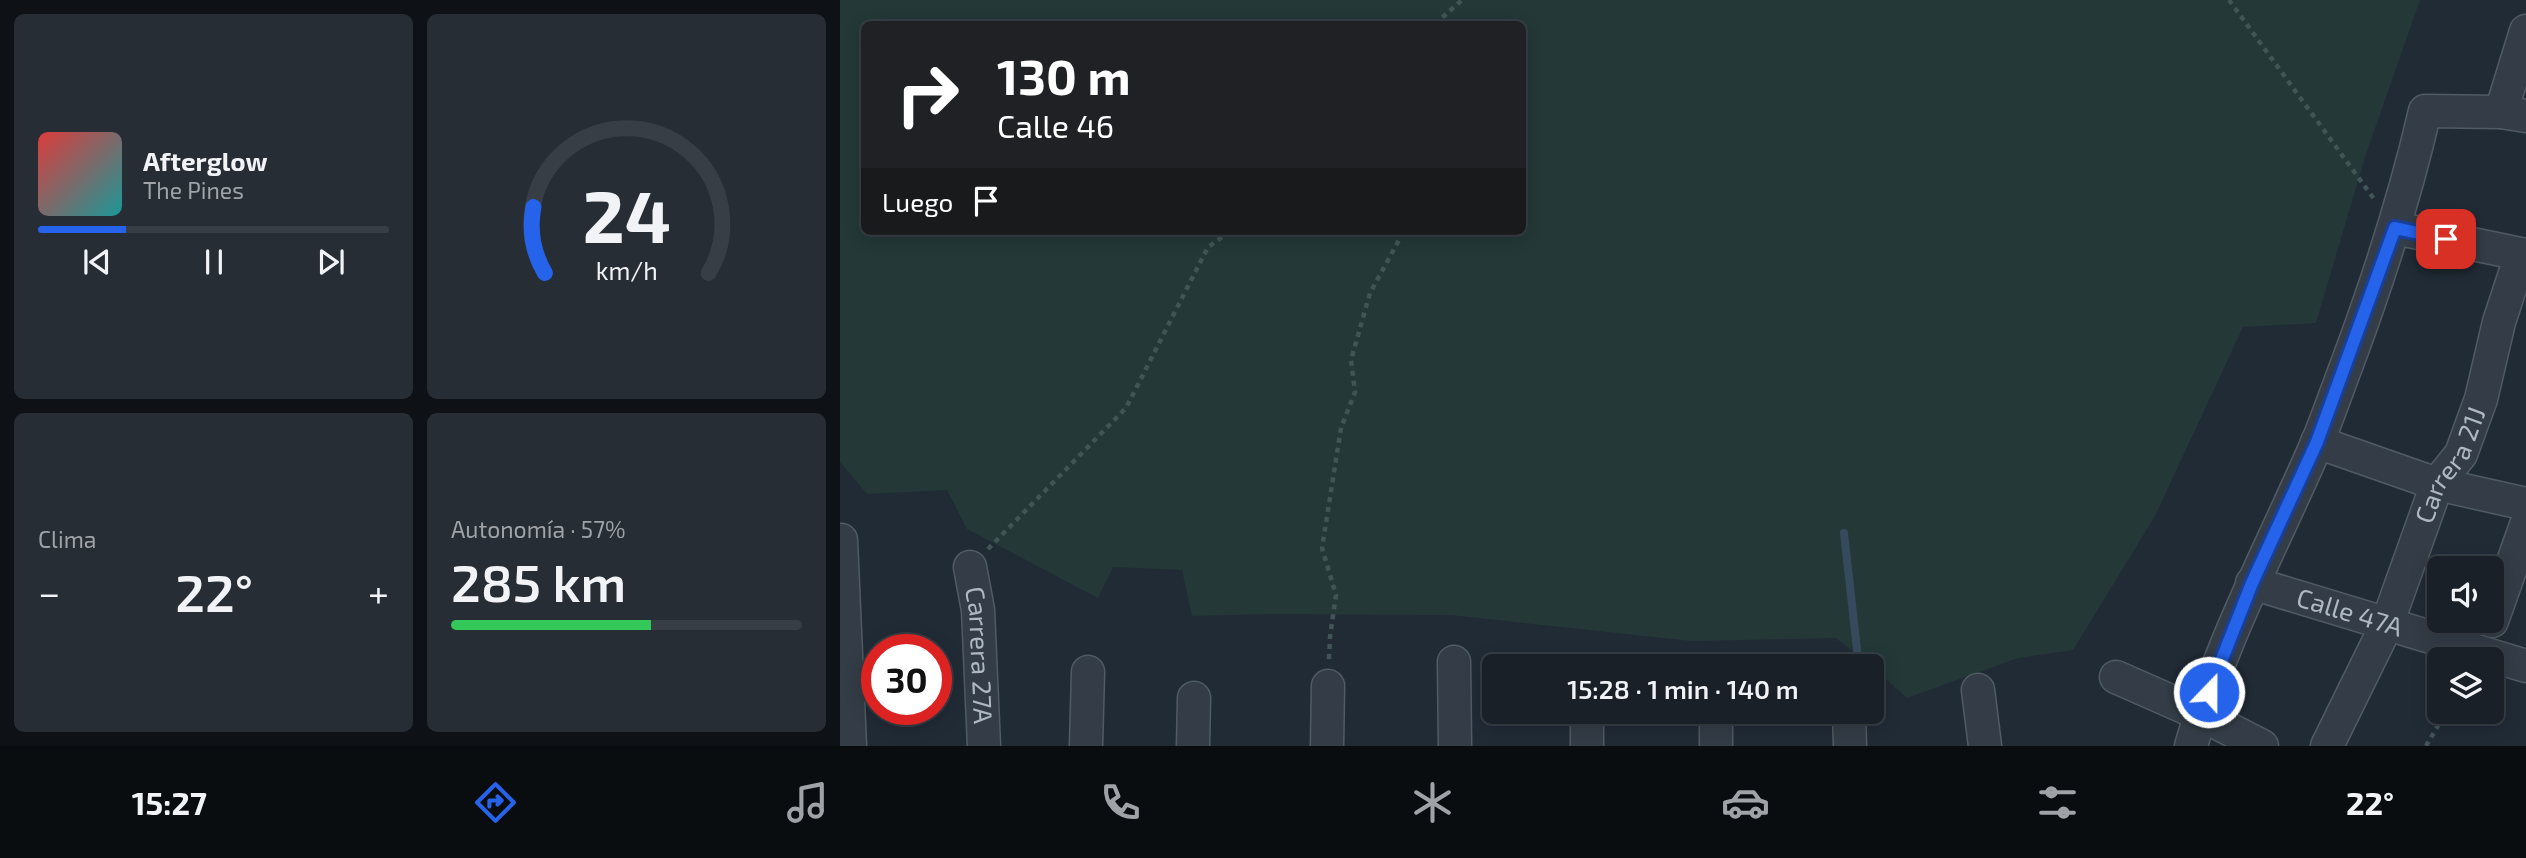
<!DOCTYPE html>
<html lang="es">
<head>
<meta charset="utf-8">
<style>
	body { margin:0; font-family:"Exo 2",sans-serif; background:#262d34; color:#f1f3f6; height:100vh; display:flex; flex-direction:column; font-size:26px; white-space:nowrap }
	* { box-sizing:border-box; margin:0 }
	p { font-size:23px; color:#9fa3a8 }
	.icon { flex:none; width:38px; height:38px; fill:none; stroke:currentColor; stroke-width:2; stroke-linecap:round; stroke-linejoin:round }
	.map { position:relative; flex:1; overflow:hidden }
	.side { display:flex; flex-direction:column; gap:14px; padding:14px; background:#0e1216; width:840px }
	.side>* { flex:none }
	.hud { position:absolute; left:21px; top:21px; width:665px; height:214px; border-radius:10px; box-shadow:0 4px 18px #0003,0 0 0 2px #373e45; background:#202124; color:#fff; overflow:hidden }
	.controls { position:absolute; left:1587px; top:556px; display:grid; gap:14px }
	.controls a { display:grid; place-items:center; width:77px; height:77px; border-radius:10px; background:#192028; box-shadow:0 4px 18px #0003,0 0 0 2px #373e45; font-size:35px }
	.speed { position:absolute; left:21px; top:634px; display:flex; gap:14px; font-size:35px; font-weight:700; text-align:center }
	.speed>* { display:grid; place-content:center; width:91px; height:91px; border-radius:50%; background:#192028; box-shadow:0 4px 18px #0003,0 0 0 2px #373e45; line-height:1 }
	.speed .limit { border:10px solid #d22; background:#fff; color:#111 }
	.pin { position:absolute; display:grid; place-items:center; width:60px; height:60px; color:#fff; margin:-30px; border-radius:14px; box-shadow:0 4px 10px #0006 }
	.me { position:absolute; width:77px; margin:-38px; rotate:22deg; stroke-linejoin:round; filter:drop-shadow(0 0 5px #0008) }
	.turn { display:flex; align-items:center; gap:24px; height:147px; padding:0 21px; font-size:32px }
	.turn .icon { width:91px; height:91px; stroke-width:2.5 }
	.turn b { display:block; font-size:49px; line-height:60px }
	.then { display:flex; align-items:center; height:66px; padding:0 21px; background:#0003; gap:14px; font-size:26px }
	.big { font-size:52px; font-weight:600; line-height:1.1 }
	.side .tile { flex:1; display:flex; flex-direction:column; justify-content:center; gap:10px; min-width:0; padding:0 24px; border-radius:10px; background:#262d34 }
	.side .dial { align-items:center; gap:0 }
	.dial svg { height:182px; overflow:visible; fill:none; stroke:#373e45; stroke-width:7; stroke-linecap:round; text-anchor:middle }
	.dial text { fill:#f1f3f6; stroke:none }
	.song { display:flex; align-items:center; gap:21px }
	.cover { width:84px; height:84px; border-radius:10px; background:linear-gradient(135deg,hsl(0 70% 55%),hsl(180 70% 35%)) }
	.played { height:7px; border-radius:4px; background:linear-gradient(90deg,#2563eb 25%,#373e45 25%) }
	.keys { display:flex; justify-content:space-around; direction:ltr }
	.heat { display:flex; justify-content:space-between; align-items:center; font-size:38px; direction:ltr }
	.charge { height:10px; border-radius:5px; background:linear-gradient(90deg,#34c759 57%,#373e45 0) }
	.side .tiles { flex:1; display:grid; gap:14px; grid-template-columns:repeat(2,1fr) }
	.trip { position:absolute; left:642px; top:654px; width:402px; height:70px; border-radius:10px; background:#192028; box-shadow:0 4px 18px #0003,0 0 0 2px #373e45; font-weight:600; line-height:70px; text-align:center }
	.tab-bar { display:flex; height:112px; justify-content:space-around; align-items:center; background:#0a0d10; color:#9fa3a8 }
	.tab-bar .icon { width:49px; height:49px }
	.tab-bar .selected { color:#2563eb }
	.tab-bar b { font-size:32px; color:#f1f3f6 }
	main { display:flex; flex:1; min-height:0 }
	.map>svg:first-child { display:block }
	.green { fill:#243838; fill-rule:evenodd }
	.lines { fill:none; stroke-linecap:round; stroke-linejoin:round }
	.stream { stroke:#364a5e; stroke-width:8 }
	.minor-casing { stroke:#515b64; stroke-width:35 }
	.path { stroke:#425556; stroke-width:4.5; stroke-dasharray:5 5; stroke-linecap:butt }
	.minor { stroke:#343d47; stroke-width:32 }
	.route-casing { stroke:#184099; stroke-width:18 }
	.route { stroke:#2563eb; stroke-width:12 }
	.labels { text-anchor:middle; stroke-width:6; stroke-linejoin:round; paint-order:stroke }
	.street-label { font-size:26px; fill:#aeb8c3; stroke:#1a222b }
</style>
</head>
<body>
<main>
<section class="side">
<div class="tiles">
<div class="tile">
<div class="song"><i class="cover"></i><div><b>Afterglow</b><p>The Pines</p></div></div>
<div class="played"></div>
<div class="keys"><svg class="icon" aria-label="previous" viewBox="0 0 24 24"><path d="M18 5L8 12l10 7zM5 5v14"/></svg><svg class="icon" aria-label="pause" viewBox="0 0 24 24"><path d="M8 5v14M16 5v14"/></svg><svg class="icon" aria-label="next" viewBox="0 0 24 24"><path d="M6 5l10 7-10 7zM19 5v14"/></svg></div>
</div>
<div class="tile dial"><svg viewBox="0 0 100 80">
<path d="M14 69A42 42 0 1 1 86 69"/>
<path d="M14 69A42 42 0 0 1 9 40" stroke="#2563eb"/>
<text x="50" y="56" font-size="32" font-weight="700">24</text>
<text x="50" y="72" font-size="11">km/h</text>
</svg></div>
<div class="tile"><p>Clima</p>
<div class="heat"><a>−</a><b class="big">22°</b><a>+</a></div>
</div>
<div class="tile"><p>Autonomía · 57%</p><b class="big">285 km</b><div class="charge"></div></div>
</div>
</section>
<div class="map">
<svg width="1686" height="746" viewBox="0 0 1686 746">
	<rect width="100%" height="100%" fill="#212b36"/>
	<path class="green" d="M0 0H1580L1526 154 1476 323 1403 327 1315 516 1233 650 1178 658 1067 698 1032 667 996 638 851 641 611 615 427 614 352 616 342 570 273 567 258 598 127 529 107 490 27 494 0 462ZM24 24H682V231H24Z"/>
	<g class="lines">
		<path class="stream" d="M1004 533 1019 667"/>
		<defs>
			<g id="minor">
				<path d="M1661 112 1686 31"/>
				<path d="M1555 228 1686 255"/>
				<path d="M1477 442 1597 484 1686 504"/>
				<path d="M1 540 10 746"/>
				<path id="s1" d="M130 567 138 610 144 746"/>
				<path id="s2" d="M1412 583 1686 666"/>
				<path d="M1652 621 1686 525"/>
				<path d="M614 662 615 746"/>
				<path d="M1276 677 1360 714 1422 746"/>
				<path d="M1138 690 1145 746"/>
				<path d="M747 712V746"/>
				<path d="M876 712V746"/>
				<path d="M1009 712 1010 746"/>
				<path d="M246 746 248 672"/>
				<path d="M353 746 354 698"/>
				<path d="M487 746 488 686"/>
				<path d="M1351 746C1381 640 1434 543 1477 443 1488 417 1497 390 1507 364 1538 281 1565 198 1585 111L1661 112 1686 116"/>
				<path id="s3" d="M1487 746 1547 624 1597 484 1621 454 1641 399 1659 322 1681 255"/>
			</g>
		</defs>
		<use href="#minor" class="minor-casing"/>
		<g class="path">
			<path d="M1389 0 1534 199"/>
			<path d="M595 24 622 0"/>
			<path d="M148 549 286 408 368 247 391 231"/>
			<path d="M489 659 490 637 496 595 482 548 501 428 515 392 511 360 530 293 564 231"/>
			<path d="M1586 746 1606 712"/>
		</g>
		<use href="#minor" class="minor"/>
	</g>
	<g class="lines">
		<defs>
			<path id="route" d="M1369 692 1412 583 1477 442 1555 228 1606 239"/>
		</defs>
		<use href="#route" class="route-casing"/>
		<use href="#route" class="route"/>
	</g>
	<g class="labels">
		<g class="street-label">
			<text dy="9" stroke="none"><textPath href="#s3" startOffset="308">Carrera 21J</textPath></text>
			<text dy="9" stroke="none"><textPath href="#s2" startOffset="102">Calle 47A</textPath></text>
			<text dy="9" stroke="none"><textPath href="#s1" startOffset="89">Carrera 27A</textPath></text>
		</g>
	</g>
</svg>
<div class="controls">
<a><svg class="icon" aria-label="sound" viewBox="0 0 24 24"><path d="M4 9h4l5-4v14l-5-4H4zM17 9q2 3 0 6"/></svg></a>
<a><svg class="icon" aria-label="layers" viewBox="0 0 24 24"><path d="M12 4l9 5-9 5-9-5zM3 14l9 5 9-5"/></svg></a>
</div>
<div class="speed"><div class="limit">30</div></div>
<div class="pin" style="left:1606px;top:239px;background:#d93025"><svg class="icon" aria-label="arrive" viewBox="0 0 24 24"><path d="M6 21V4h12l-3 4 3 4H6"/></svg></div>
<svg class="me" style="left:1369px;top:692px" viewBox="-20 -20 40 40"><circle r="17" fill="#2563eb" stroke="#fff" stroke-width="3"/><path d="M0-11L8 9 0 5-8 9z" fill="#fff"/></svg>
<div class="trip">15:28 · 1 min · 140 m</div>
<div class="hud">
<div class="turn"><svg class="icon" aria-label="right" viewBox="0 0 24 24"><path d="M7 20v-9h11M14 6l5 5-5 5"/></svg><div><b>130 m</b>Calle 46</div></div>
<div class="then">Luego<svg class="icon" aria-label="arrive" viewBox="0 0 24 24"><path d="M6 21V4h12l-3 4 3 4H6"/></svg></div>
</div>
</div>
</main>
<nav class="tab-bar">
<b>15:27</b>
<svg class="icon selected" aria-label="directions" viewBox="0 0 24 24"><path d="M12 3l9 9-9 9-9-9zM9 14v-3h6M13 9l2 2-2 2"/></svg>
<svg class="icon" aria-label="music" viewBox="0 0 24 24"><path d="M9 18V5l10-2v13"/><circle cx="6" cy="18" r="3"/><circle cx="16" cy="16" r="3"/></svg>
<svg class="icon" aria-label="phone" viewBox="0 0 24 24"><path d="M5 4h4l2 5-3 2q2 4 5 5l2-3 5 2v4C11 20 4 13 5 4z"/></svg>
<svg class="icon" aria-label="climate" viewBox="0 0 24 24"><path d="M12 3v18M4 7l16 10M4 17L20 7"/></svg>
<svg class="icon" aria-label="car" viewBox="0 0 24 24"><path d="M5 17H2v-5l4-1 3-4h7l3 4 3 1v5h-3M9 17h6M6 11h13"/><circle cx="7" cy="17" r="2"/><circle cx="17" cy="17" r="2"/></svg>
<svg class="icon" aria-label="filters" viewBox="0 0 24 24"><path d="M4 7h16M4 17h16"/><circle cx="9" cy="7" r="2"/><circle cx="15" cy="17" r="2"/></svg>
<b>22°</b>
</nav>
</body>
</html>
